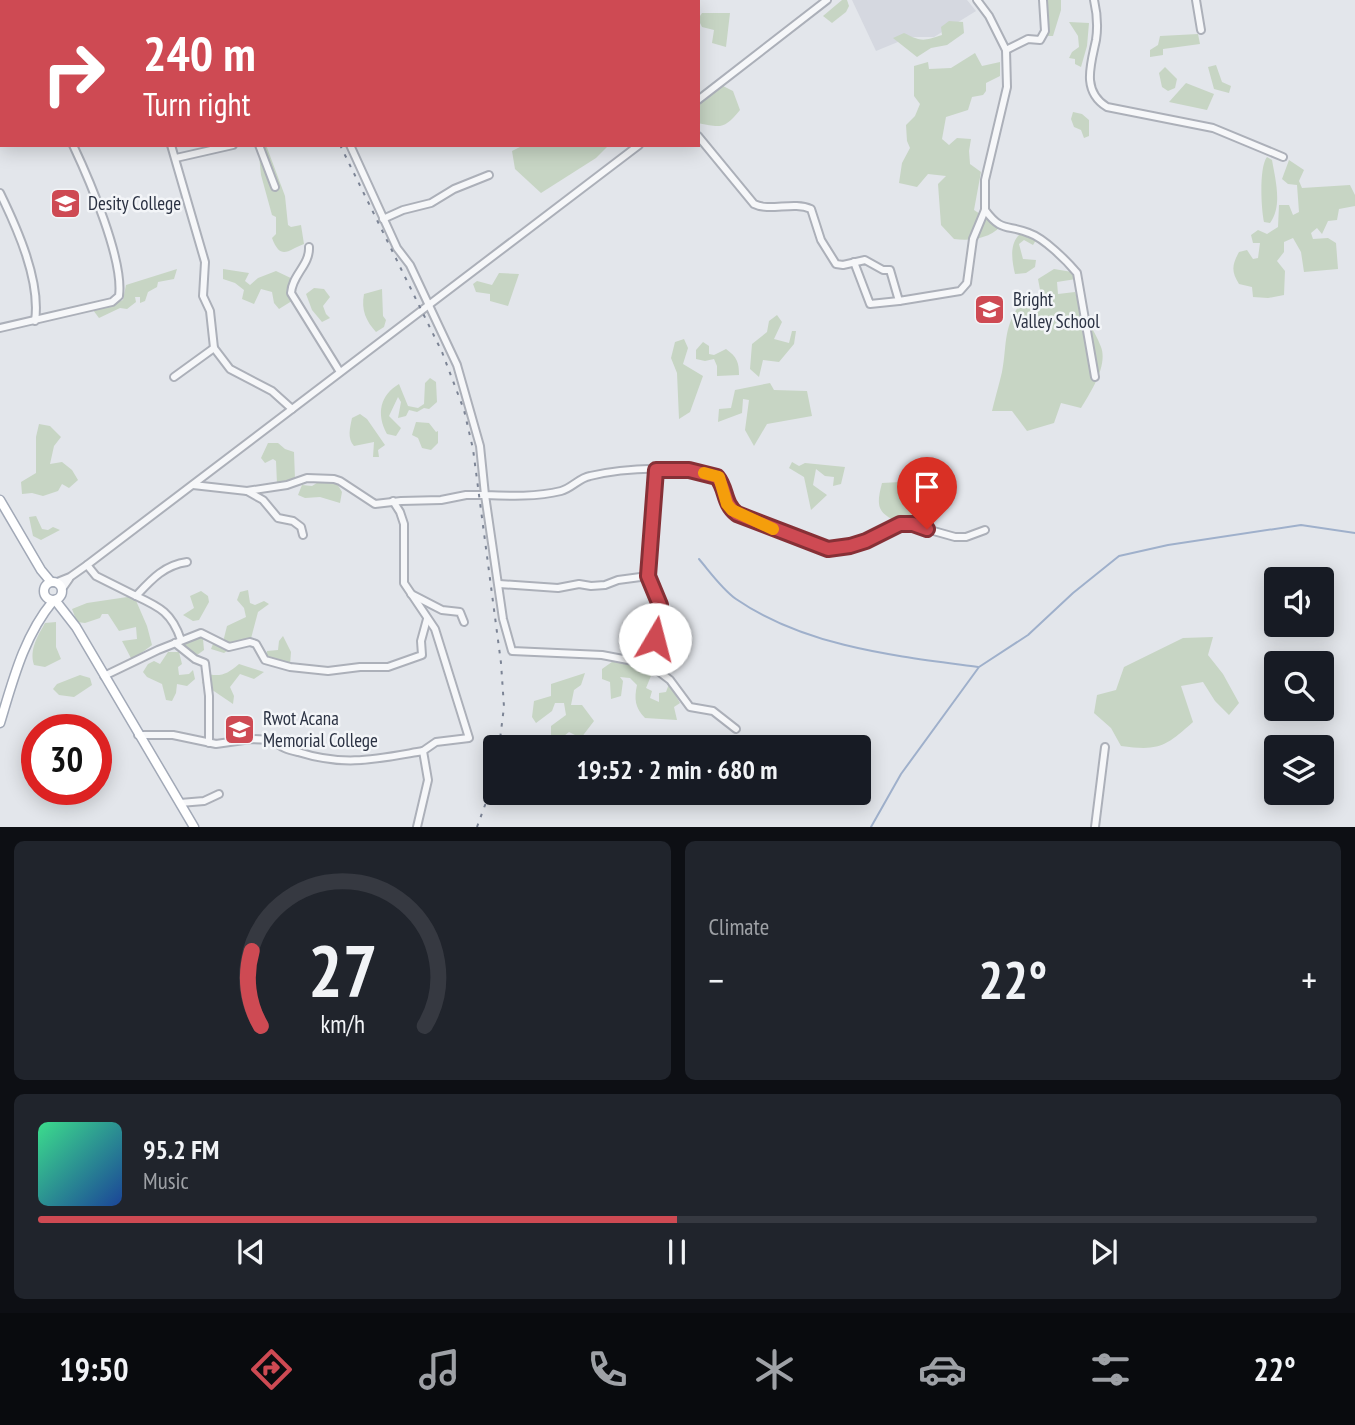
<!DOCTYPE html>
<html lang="en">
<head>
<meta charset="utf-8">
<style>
	body { margin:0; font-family:"PT Sans Narrow",sans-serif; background:#20242c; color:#f1f3f6; height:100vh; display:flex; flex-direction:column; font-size:26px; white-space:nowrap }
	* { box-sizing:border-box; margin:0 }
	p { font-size:23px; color:#9ea1a6 }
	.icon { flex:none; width:38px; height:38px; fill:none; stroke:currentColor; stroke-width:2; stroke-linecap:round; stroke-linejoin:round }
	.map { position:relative; height:827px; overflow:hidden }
	.details { display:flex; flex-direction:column; gap:14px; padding:14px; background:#0d0f14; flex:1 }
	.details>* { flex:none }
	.guide { position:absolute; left:0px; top:0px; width:700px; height:147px; box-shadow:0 4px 18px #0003; background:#ce4a53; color:#fff; overflow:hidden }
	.fabs { position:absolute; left:1264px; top:567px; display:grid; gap:14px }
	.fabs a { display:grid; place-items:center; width:70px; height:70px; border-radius:7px; background:#171b24; box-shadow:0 4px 18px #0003; font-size:35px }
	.speed { position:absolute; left:21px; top:714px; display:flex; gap:14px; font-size:35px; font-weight:700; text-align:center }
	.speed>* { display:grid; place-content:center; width:91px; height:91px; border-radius:50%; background:#171b24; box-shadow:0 4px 18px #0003; line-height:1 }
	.speed .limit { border:10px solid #d22; background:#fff; color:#111 }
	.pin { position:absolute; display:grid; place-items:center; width:60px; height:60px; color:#fff; margin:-72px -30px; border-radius:50% 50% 50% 0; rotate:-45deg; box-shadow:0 0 7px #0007 }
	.pin .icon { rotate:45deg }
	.me { position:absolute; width:77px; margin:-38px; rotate:8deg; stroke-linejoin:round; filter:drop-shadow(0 0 5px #0008) }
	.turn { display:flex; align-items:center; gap:24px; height:147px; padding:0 28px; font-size:32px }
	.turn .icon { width:91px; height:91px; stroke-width:2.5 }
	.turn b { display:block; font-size:49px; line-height:60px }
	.big { font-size:52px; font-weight:600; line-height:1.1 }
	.details .card { flex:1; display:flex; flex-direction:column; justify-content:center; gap:10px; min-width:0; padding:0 24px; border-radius:10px; background:#20242c }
	.details .dial { align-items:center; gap:0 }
	.dial svg { height:182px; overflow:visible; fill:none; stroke:#363941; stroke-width:7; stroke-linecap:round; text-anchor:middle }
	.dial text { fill:#f1f3f6; stroke:none }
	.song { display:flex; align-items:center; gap:21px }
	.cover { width:84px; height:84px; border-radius:10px; background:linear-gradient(135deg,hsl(150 70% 55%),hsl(220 70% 35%)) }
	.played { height:7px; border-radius:4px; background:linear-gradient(90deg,#ce4a53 50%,#363941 50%) }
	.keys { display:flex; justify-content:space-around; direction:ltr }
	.heat { display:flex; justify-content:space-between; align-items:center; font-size:38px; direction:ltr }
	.details .tiles { flex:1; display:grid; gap:14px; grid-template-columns:1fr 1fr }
	.card:last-child { grid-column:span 2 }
	.trip { position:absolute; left:483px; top:735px; width:388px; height:70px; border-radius:7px; background:#171b24; box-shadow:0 4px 18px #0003; font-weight:600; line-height:70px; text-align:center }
	.tabs { display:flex; height:112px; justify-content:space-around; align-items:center; background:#090b0e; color:#9ea1a6 }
	.tabs .icon { width:49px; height:49px }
	.tabs .current { color:#ce4a53 }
	.tabs b { font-size:32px; color:#f1f3f6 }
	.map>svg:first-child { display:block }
	.built { fill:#d5d8e0 }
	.green { fill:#c7d5c4 }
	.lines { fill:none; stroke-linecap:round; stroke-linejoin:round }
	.stream { stroke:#9fb0cb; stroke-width:2 }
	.minor-casing { stroke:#acb0b9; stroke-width:10 }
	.major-casing { stroke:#a2a9b7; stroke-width:11 }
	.minor { stroke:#f6f7f9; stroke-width:6 }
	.major { stroke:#fff; stroke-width:8 }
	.rail { stroke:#7c8495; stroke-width:2; stroke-dasharray:3.5 7; stroke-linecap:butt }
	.route-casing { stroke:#863036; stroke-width:18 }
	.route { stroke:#ce4a53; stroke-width:12 }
	.slow { stroke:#f59e0b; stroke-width:12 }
	.labels { text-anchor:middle; stroke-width:5; stroke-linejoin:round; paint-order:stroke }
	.poi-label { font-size:19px; fill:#2b3243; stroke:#f3f5f8; text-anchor:start }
</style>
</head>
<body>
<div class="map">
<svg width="1355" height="827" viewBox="0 0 1355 827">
	<rect width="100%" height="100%" fill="#e3e6eb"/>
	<path class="built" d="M852 0H967L976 11 934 37H910L876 51Z"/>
	<g class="green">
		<path d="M842 0H847L849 6 846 12 832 23 823 16Z"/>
		<path d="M1043 0H1061V10L1053 36H1043L1045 26 1049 22 1047 17 1042 15Z"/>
		<path d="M702 13H730L726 47 712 43 714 30 702 27 698 19Z"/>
		<path d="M949 21 963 22 964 33 947 45 931 48 917 57 893 38 904 33C922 42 923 41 942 35L941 27Z"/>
		<path d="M1069 22 1089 23 1087 46 1081 67 1075 64V59L1069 58 1072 52 1079 47 1078 36Z"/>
		<path d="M1198 34 1200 44 1163 49V55L1150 57V50L1158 45 1160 36Z"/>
		<path d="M975 53 982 66 1000 62V76L986 83V91L983 95 972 97 968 110 946 117 942 139 949 145 957 138 971 139 969 151 970 164 981 172 974 210 1000 227C988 239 970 241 954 239L941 225 938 184 946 176 928 174 917 187 899 183 902 163 910 148 907 141 906 125 915 116 920 104 914 96V66L928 62 929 69 951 68Z"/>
		<path d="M1216 65 1222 82 1231 86 1229 93 1214 89 1208 67Z"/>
		<path d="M1165 67 1177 79 1175 88 1168 91 1162 87 1159 73Z"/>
		<path d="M1186 83 1214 94 1207 110 1169 102Z"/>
		<path d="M723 86 733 91 740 110C724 129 722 128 698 123V97L706 89Z"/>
		<path d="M1073 112 1082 114 1089 120V136L1084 138 1081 130 1074 127 1071 119Z"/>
		<path d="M258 145H266L285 196 288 225 291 227 301 225 304 244C289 249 281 262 272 238L276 234V217L272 215 261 175Z"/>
		<path d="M524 145H609L596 158 541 193 515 169 512 151Z"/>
		<path d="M1267 157 1272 160C1275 178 1283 206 1270 223L1264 222C1261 208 1259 167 1267 157Z"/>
		<path d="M1289 160 1304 170 1299 181 1302 188 1350 185 1355 195V206L1339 209 1337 220 1328 221 1322 234 1317 228 1311 233 1313 239 1328 238 1336 243 1338 269 1304 272 1301 252 1293 238 1284 242V252L1277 261 1285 271 1284 295 1268 298 1253 297 1252 287 1239 284C1231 271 1232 265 1239 252L1247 250 1253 259 1258 258 1260 243H1253L1251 235 1258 230 1267 234 1278 227 1279 205H1289L1293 215 1299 212 1297 185 1288 184 1282 179Z"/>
		<path d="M1020 234 1029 235 1036 240 1033 245 1024 240 1019 244 1023 259 1036 260 1035 267 1026 273 1015 274C1012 261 1009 244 1020 234Z"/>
		<path d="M177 269 174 279 158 282 157 287 148 292 145 301 140 303V297H135L136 302 127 309 120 308 99 318 93 310 123 300 126 285Z"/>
		<path d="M223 269 249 273 245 281 250 285 258 278 276 271 297 281 295 299 279 309 274 303 272 292 261 289 254 304 242 299 244 290 235 283 223 279Z"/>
		<path d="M1054 269 1072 272 1076 279 1057 282 1058 294 1075 292C1080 312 1094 328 1101 347 1108 365 1091 392 1081 408L1061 403 1054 423 1027 431 1012 411H992C995 398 999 385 1002 372 1007 347 1003 330 1018 307L1034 305 1042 300 1038 279Z"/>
		<path d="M499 273 519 274 508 306 490 301V294L476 292 473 284 477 281 492 285Z"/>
		<path d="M314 288 324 289 330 297 323 306 326 314 330 318 322 322 312 310 306 294Z"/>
		<path d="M382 289 383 316 386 320 384 327 376 332C366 321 361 310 364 294Z"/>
		<path d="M777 315 782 322 774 339 789 343 792 331H796L794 344 779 362 763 360 759 377 750 369 752 344 767 332 769 321Z"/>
		<path d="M684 339 688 348 683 364 703 376 690 412 679 419 677 373 671 358 675 342Z"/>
		<path d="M703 342 709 346V354L714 355 726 349C737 357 739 362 739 375L717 376V366L714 359 705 361 696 359V350Z"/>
		<path d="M430 378 436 382 437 402 429 409 424 408 417 412 409 410 406 416 398 418 401 402 398 397 389 416 401 428 396 436 387 434C376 414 380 395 399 384L408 406 418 408 424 404 425 383Z"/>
		<path d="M770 383 774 390 807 391 812 416 767 424 754 446 745 430 749 400 743 399 742 413 718 422 719 409 731 408 735 390Z"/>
		<path d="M360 414 367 419 385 445 378 450 379 457H373L374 442 354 446C347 438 350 428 352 418Z"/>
		<path d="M416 422 429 423 436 432 438 431V443L431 450 422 448 418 438 412 435Z"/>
		<path d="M39 424 50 426 61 437 54 446 50 464 62 462 72 470 78 480 69 488 62 484 58 491 43 496 32 493 22 494 21 482 36 473V437Z"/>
		<path d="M268 443H278L285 449 294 452 295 479 277 484 276 461 273 459 265 463 261 458Z"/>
		<path d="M792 462 799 466 805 463 845 467 841 484 833 486 834 477 825 476 816 469 813 485 827 495 811 510 804 477 789 468Z"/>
		<path d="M320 481 336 482 342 492 340 503 320 497 305 498 298 495 302 485 312 486Z"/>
		<path d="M900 482 913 486 919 500 918 518 906 527C881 513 874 513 882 483Z"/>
		<path d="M36 516 42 529 48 530 53 527 60 530 41 540 33 536 29 517Z"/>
		<path d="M248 590 250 603 255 605 264 601 269 604 258 612 249 646 233 647 224 653 211 649 213 644 223 642 227 626 246 617 244 608 237 600 240 592Z"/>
		<path d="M201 591 208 596 209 602 199 620 193 621 183 615 194 608 190 596Z"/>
		<path d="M134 596 147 626 152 645 132 660 122 641 137 639 136 627 119 631 108 614H102L100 618 85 623 77 622 72 609 87 603Z"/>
		<path d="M56 622V647L61 659 45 667 34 665C29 649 38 636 45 623Z"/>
		<path d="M179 636 187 640 197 636 203 639 204 650 193 658 174 639Z"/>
		<path d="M283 636 291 652 290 665 273 661 266 656 267 651 278 650 279 641Z"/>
		<path d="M630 637H637L645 644 638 652 647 655 645 663 653 671 646 688 652 691 650 698 659 702V693L666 692 669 684 680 703 674 707 677 720 645 718C635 708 634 699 637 685L630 678 620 677 623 681 621 696 611 699 610 682 602 679V669L626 652 621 645Z"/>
		<path d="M1213 637 1208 655 1223 674 1239 703 1229 715 1215 701 1203 682 1181 686 1193 722C1165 747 1159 751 1121 746L1111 728 1094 713 1097 695 1116 690 1124 667 1183 638Z"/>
		<path d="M168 652H179L182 664 178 667 179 675 189 674 193 670 195 679 187 686 177 684 176 693 172 701 166 700 162 684 147 677 143 672 148 664 154 661 160 664Z"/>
		<path d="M239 664 264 672 254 679 240 674 230 687 234 696 233 704 202 683 206 674C222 677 227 674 239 664Z"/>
		<path d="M585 673 581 685 574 690 571 705H582L594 721 581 738 569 732 551 746V726L566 715 564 703H555L552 711 536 723 532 717 534 701 551 696V684Z"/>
		<path d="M80 675 90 678 92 685 74 697 59 695 53 689 57 684Z"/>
	</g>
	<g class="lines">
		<g class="stream">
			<path d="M472 0 473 2"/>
			<path d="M699 559C710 572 722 589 736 599 806 647 896 656 978 667"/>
			<path d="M871 827 901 774 979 667 1028 635 1073 593 1119 556 1168 545 1301 525 1355 533"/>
		</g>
		<defs>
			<g id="minor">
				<path d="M86 0 87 2"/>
				<path d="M159 0 162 2"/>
				<path d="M274 0 275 2"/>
				<path d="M640 0V2"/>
				<path d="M1094 0C1097 13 1098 27 1096 40 1091 64 1081 91 1107 107L1213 128 1283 157"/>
				<path d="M1196 0 1201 30"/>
				<path d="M125 2 128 0"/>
				<path d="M235 2 245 0"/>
				<path d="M0 18 2 21"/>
				<path d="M1006 50 1028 39 1040 40 1045 31 1043 0"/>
				<path d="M698 100 827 0"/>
				<path d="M698 136 754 204C770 212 793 201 811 209L821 240 836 264 843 265 865 260 883 270H890L899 301 960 291 967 283 973 239 985 210V180L1007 87 1006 50 989 16 977 0"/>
				<path d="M171 145 205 262 203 296 210 311 214 348 230 369 272 391 292 409"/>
				<path d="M259 145 275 187"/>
				<path d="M350 145 397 248 410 265 457 365 480 446 485 495C510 496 537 497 561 491 572 488 579 478 590 476 623 468 687 464 719 477L727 504 737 514 828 549 866 541 905 523 955 537H966L985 530"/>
				<path d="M176 158 233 145"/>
				<path d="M0 193C17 228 41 281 35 321"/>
				<path d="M985 210C1002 233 1007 224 1029 233 1044 238 1067 261 1077 273L1095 377"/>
				<path d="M383 219 403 210 431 203 454 189 489 175"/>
				<path d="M309 247C310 265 292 275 291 293L340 372"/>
				<path d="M854 262 870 304 899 301"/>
				<path d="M0 328 112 302 119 296C124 260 89 179 73 145"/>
				<path d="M174 377 214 348"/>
				<path d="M193 485 247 491 263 500 278 518 293 521 301 527 303 535"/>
				<path d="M247 491 287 485 307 478 334 479 340 481 375 504 401 501 441 500 466 495H485L503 619 512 651 602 655 649 664 660 613 659 599 648 576 656 470"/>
				<path d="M393 501 400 512 404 524V583L435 629 469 738 436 742 423 751 428 780 417 827"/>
				<path d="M87 565 96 576 136 596C151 580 164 565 187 562"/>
				<path d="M55 583 70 577 87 565 639 145"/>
				<path d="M499 584 558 588 579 584 591 586 605 585 618 580 648 576"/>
				<path d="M62 589 69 579"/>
				<path d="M411 594 442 610 460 612 464 622"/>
				<path d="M136 596C160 607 172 613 181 640"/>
				<path d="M175 643 195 659 205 663 209 696V743"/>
				<path d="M649 664 670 680 690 707 713 711 736 729"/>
				<path d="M104 676 158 650 201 633 229 647 250 642 256 644 265 660 290 667 328 671 360 667H388L422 655 421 641 427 619"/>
				<path d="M138 735H173L216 744 251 739 275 740C280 748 289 750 298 752 345 767 376 759 423 751"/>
				<path d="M180 803 204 801 219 794"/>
				<path d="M1095 827 1105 747"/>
			</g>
			<g id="major">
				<path d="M0 500 41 570 51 582"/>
				<circle cx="53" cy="591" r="9"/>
				<path d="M55 600 76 627 194 827"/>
				<path d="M0 723C13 680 24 636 53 601"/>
			</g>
		</defs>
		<use href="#minor" class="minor-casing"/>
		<use href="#major" class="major-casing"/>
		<use href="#minor" class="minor"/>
		<use href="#major" class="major"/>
		<g class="rail">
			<path d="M269 0 270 2"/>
			<path d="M340 145 442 352 464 410 473 449 501 663 504 707 499 747"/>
			<path d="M477 827 492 786 495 769"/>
		</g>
	</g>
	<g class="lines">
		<defs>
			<path id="route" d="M655 639 660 605 648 576 656 470H689L717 477C727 489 723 503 737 514L828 549 850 546 866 541 900 524H913L927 529"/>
		</defs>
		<use href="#route" class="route-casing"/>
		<use href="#route" class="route"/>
		<path class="slow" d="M704 473 719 477 727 504 732 510 773 529"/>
	</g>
	<defs>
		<symbol id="school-square" viewBox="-11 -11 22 22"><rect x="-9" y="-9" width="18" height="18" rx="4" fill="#ce4a53" stroke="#f3f5f8"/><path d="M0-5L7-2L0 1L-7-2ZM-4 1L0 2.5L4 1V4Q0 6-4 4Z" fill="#fff"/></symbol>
	</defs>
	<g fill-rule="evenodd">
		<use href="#school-square" x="48" y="186" width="35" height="35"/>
		<use href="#school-square" x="972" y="292" width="35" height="35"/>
		<use href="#school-square" x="222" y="712" width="35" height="35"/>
	</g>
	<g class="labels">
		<g class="poi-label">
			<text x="88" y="210">Desity College</text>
			<text x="1013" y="306">Bright<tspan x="1013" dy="22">Valley School</tspan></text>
			<text x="263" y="725">Rwot Acana<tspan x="263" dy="22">Memorial College</tspan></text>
		</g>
	</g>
</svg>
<div class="fabs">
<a><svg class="icon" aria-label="sound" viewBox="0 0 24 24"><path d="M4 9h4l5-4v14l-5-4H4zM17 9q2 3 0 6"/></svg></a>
<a><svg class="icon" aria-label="search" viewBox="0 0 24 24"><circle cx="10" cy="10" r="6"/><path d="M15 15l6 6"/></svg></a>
<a><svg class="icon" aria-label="layers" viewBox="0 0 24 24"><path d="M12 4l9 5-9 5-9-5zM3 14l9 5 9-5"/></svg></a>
</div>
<div class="speed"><div class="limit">30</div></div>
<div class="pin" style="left:927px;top:529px;background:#d93025"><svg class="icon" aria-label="arrive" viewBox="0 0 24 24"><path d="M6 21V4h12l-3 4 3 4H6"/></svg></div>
<svg class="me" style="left:655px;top:639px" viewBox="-20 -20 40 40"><circle r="19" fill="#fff"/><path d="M0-13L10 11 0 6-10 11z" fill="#ce4a53"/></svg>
<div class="trip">19:52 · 2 min · 680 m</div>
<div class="guide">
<div class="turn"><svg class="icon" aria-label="right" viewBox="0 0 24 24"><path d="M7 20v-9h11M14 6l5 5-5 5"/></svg><div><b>240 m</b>Turn right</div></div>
</div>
</div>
<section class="details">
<div class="tiles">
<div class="card dial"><svg viewBox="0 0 100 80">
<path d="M14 69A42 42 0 1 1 86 69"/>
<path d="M14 69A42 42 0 0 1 10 36" stroke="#ce4a53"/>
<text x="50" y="56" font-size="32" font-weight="700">27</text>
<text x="50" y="72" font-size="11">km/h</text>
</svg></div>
<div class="card"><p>Climate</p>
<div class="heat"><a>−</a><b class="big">22°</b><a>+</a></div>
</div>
<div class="card">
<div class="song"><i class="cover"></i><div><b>95.2 FM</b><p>Music</p></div></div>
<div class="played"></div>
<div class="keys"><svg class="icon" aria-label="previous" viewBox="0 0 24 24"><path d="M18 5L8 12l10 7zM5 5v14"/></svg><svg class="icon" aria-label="pause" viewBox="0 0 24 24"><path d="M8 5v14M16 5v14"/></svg><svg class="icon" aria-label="next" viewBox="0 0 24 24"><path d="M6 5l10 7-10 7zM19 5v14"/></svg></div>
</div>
</div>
</section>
<nav class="tabs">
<b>19:50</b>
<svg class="icon current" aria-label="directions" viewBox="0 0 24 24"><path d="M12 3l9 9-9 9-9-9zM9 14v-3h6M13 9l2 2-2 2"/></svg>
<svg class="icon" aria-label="music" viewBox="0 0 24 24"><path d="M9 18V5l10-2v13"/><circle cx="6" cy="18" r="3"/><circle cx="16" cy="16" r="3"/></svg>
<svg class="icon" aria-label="phone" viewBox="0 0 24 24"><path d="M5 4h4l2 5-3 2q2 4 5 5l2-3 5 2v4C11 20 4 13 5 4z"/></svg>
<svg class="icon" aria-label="climate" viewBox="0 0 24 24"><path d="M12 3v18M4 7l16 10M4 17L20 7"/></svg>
<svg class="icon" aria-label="car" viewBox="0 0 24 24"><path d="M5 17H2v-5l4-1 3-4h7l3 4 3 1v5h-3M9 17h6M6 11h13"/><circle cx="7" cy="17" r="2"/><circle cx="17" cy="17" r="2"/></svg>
<svg class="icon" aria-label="filters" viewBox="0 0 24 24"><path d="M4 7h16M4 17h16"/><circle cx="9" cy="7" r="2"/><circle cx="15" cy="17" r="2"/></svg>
<b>22°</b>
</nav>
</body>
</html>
